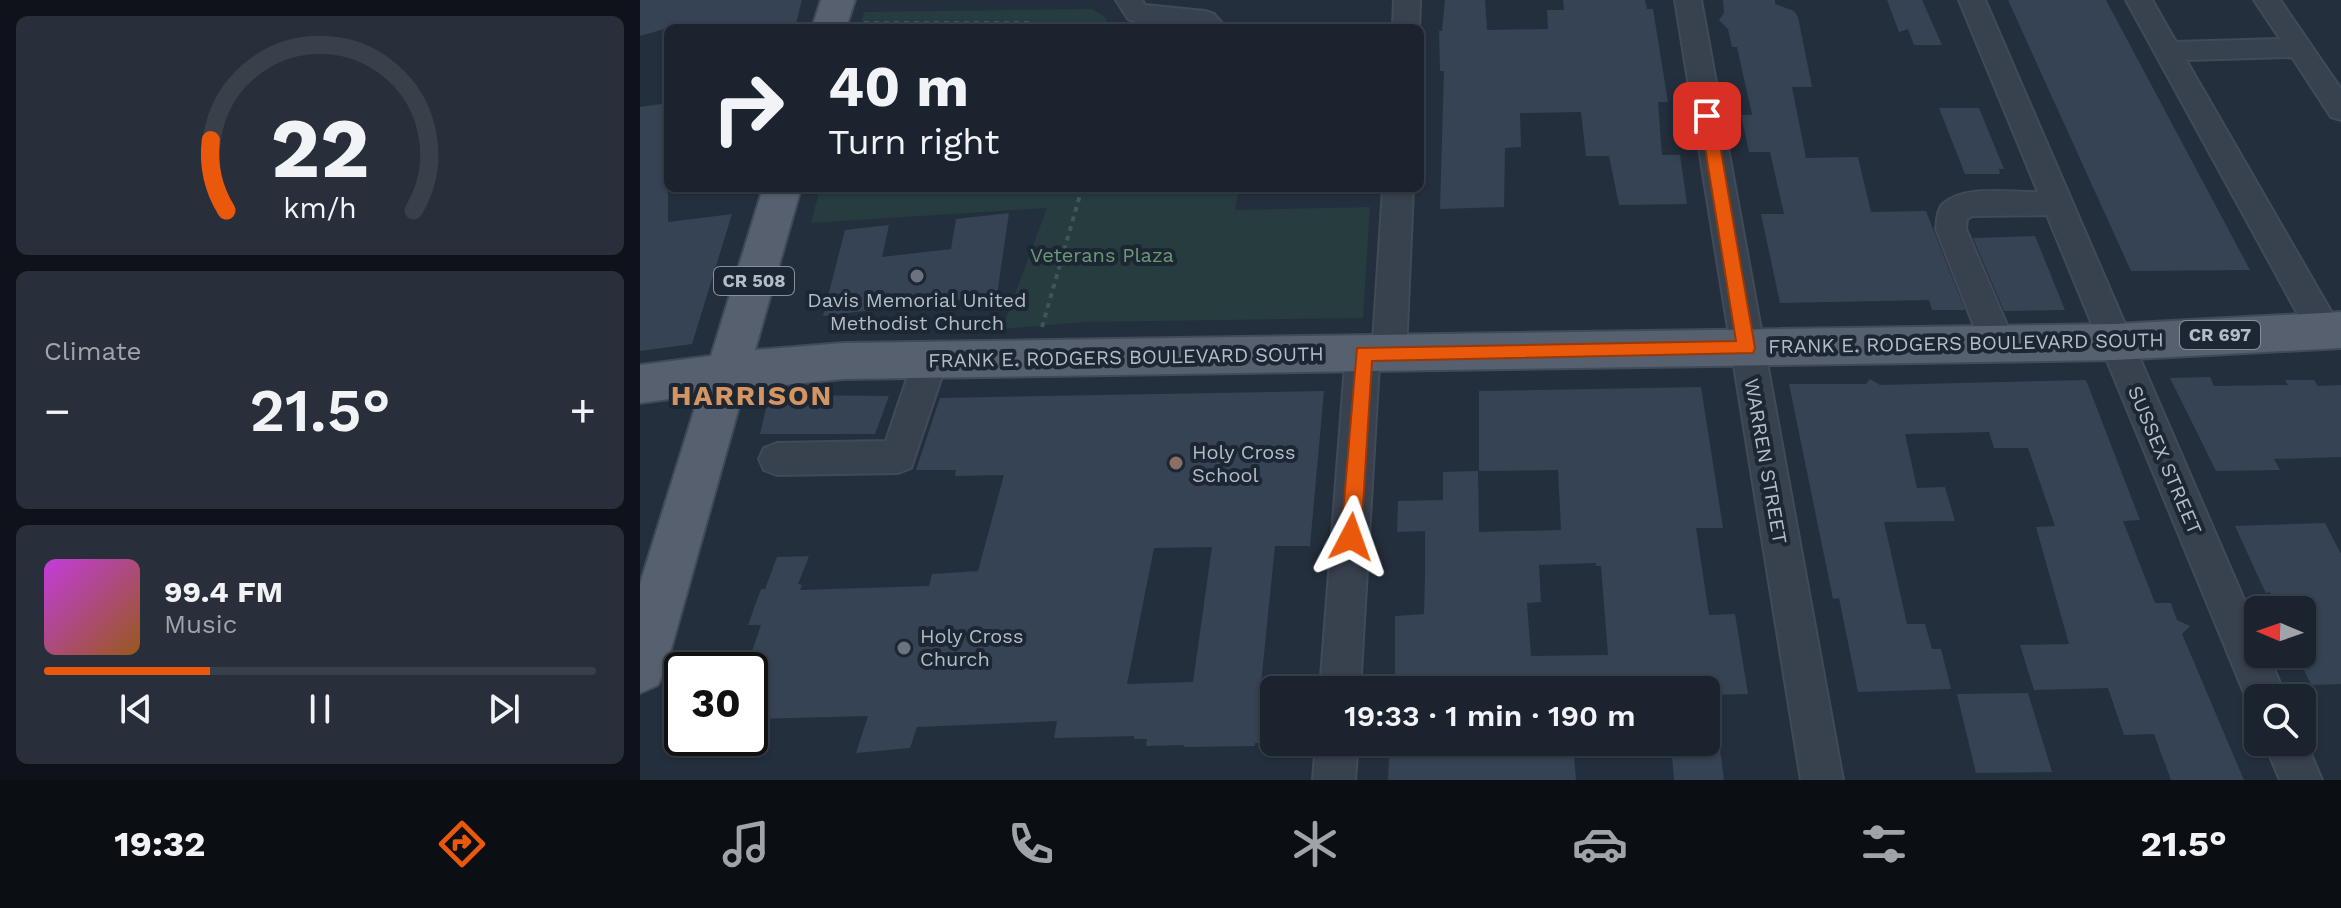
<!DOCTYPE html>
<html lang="en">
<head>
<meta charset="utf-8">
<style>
	body { margin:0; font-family:"Work Sans",sans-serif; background:#282f3a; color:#f1f3f6; height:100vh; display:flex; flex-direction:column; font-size:30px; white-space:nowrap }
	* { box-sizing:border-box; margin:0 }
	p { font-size:26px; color:#a0a4aa }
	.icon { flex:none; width:44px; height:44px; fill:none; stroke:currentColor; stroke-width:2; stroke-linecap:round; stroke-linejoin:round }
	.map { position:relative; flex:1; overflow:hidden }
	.sheet { display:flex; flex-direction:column; gap:16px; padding:16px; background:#0f1319; width:640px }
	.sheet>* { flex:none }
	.banner { position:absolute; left:24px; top:24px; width:760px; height:168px; border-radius:12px; box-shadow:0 2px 6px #0004,0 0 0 2px #39404a; background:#1b232e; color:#f1f3f6; overflow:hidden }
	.needle { width:52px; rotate:272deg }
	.controls { position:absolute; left:1604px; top:596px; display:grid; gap:16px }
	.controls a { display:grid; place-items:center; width:72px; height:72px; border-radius:12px; background:#1b232e; box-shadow:0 2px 6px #0004,0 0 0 2px #39404a; font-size:40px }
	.speed { position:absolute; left:24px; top:652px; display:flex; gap:16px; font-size:40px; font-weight:700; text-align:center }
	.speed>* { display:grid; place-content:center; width:104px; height:104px; border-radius:50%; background:#1b232e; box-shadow:0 2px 6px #0004,0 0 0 2px #39404a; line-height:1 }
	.speed .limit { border:4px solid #111; border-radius:12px; background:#fff; color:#111 }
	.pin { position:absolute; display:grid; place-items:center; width:68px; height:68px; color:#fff; margin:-34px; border-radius:16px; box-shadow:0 4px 12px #0006 }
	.me { position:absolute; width:88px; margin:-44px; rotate:4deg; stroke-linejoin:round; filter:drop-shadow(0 0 6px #0008) }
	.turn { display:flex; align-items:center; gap:28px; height:168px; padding:0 32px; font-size:36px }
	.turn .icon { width:104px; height:104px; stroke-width:2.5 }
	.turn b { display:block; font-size:56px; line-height:68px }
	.big { font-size:60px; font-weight:600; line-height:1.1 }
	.sheet .card { flex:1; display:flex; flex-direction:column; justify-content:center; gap:12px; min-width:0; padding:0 28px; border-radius:12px; background:#282f3a }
	.sheet .dial { align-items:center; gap:0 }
	.dial svg { height:208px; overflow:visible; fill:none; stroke:#39404a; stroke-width:7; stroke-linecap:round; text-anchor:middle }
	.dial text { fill:#f1f3f6; stroke:none }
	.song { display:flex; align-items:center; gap:24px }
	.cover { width:96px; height:96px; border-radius:12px; background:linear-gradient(135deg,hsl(290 70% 55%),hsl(30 70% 35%)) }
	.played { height:8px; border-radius:4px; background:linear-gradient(90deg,#ea580c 30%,#39404a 30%) }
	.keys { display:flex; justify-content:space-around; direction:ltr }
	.heat { display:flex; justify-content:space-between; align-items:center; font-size:44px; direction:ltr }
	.trip { position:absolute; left:620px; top:676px; width:460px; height:80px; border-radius:12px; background:#1b232e; box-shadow:0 2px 6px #0004,0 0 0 2px #39404a; font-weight:600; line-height:80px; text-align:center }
	.dock { display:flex; height:128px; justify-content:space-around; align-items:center; background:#0b0e12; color:#a0a4aa }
	.dock .icon { width:56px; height:56px }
	.dock .selected { color:#ea580c }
	.dock b { font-size:36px; color:#f1f3f6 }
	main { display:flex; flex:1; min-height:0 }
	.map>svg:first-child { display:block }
	.green { fill:#263c3f }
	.building { fill:#364354; fill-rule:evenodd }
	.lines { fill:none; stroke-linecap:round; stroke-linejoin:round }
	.minor-casing { stroke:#414a57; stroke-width:4 }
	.major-casing { stroke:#414a57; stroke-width:4 }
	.path { stroke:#3f5557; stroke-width:4; stroke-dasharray:5 5; stroke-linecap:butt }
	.minor { fill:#38414e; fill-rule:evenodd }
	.major { fill:#56606e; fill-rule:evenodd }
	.route { fill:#ea580c; stroke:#983908; stroke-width:2 }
	.worship-dot { fill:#6b7280; stroke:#1d2633; stroke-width:3 }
	.education-dot { fill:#8d6e63; stroke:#1d2633; stroke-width:3 }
	.labels { text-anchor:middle; stroke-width:8; stroke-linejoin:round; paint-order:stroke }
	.shield { fill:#1d2633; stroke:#878f9c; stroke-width:2 }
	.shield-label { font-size:18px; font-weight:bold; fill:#b4bcc9 }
	.park-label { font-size:20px; fill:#6b9a76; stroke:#1d2633 }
	.poi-label { font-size:20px; fill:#b4bcc9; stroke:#1d2633; text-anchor:start }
	.street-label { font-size:20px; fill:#b4bcc9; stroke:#1d2633 }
	.district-label { font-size:28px; font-weight:bold; letter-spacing:2px; fill:#d59563; stroke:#1d2633 }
</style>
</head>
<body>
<main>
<section class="sheet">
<div class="card dial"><svg viewBox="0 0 100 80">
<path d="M14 69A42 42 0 1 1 86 69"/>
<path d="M14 69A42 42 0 0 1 8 42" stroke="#ea580c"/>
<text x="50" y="56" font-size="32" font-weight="700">22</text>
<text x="50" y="72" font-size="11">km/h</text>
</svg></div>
<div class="card"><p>Climate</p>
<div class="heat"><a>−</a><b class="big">21.5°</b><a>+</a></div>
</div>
<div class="card">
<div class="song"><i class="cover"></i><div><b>99.4 FM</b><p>Music</p></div></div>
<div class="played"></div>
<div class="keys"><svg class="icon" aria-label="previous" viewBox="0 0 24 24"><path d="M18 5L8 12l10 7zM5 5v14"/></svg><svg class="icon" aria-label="pause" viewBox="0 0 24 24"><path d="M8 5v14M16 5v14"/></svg><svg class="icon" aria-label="next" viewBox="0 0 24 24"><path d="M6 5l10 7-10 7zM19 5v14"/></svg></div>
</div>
</section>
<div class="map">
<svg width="1701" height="780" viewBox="0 0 1701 780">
	<rect width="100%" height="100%" fill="#242f3e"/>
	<g class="green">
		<path d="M452 9 464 16 471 28H220L224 12Z"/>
		<path d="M180 188H599L595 210 730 207 723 318 444 322 362 329 407 208 171 223Z"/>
	</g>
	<g class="building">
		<path d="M0 0H162L155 28H28L0 36Z"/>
		<path d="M805 0H845L847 30 908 29 907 10H924L923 0H1005L1007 9H1013L1028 102H1018L1022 155H1040L1047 204 979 205 969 156H946L941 112 880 113 881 147 865 148 864 207 800 209 804 71H800L799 31H802Z"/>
		<path d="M1083 0H1135V4L1154 11 1158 17 1172 87H1152L1166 158 1218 157 1231 212 1286 211 1325 310H1292L1289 300 1140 303 1121 214H1144L1130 152H1109L1101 115H1112L1097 47H1092L1088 29 1079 20 1084 13Z"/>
		<path d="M1247 0H1282L1302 45H1274L1268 29 1259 32Z"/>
		<path d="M1368 0H1466L1610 270 1491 271Z"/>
		<path d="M28 103V222L92 214 52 344 0 351V107Z"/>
		<path d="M1299 108H1339L1364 169H1359L1360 174H1325Z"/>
		<path d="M369 213 357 295 183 316 205 230 249 225 242 257 311 249 316 219Z"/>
		<path d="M1395 236 1425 310 1364 311 1333 238Z"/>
		<path d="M1570 377 1574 386 1648 385 1645 380H1674L1678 386 1701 385V457L1634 459 1640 470 1576 471 1530 378Z"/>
		<path d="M1230 379 1240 385 1446 380 1500 520 1483 521 1515 603H1531L1537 620 1550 626 1542 634 1604 780H1531L1514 734 1484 735 1468 688 1394 690 1380 645 1429 644 1396 527 1415 526 1388 448H1354L1349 432 1265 434 1277 488 1305 487 1315 521 1244 522 1267 624H1285L1292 649H1301L1311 689 1218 692 1199 598 1193 599 1149 384H1226Z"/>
		<path d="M1061 387 1083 528H1056L1069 615 1095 614 1108 694 1066 695V690H755V616L784 614 785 577V531L757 532 758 501 803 500V472L838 471 839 532 921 530 918 470 839 471V391ZM956 563V566H961L968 655 891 656 887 603 901 602 899 565Z"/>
		<path d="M684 391 670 546H635L620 693H632L624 743H615V746L544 747V745L506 746 507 739H494V736L414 738 417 721 277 727 270 748 216 753 228 716 110 719V657L121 625H108L121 589H125L137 557 169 556 158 584 162 585 160 590 289 586 292 574 338 571 364 475 315 476 316 470H276L300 398ZM572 547 553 682 487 684 514 548Z"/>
		<path d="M145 395 249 396 235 434H120L127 404Z"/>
		<path d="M1685 523 1701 554V684L1671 685 1657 654H1662V610H1637L1630 592 1626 593 1622 585 1595 526Z"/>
		<path d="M1388 693 1412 772 1336 773 1317 694Z"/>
		<path d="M750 742H933L936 780H748Z"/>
		<path d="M1031 742H1079L1084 780H1034Z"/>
	</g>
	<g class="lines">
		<defs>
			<g id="minor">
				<path d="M476 0H502L505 5 565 11 574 14 586 28 497 22 488 19Z"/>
				<path d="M754 0H780L779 28H753Z"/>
				<path d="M1035 0H1061L1203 780H1161Z"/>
				<path d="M1319 0H1345L1618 632V654H1628L1646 698H1618V715L1612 712 1407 215 1332 216 1327 219 1326 229 1375 344 1370 354 1358 358 1346 354 1341 344 1296 229C1297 221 1297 210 1303 204 1324 184 1371 193 1398 192Z"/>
				<path d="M1486 0H1512L1536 42 1640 39 1614 0H1640L1701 89V120L1691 117 1652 57 1546 60 1696 320 1700 330 1696 340 1684 344 1672 340Z"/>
				<path d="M743 188H773L766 353 761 363 749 367 739 364 720 690H680L706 353 711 343 723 339 733 342Z"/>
				<path d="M290 347 302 351 307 361 271 468 258 473 137 475 124 470 119 459 124 448 137 443 246 441 273 361 278 351Z"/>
				<path d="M1662 733 1682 780H1640L1624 742H1662Z"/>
				<path d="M676 742H718L715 780H673Z"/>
			</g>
			<g id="major">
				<path d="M181 0H215L206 28H172Z"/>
				<path d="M123 188H161L115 350 203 343 1475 324 1701 312V348L1475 360 203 379 104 389 26 667 18 685 0 693V584L59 395 0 403V365L71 356Z"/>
			</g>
		</defs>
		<use href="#minor" class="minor-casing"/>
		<use href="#major" class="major-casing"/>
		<g class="path">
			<path d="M224 23H392L406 28"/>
			<path d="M402 327 442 188"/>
		</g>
		<use href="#minor" class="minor"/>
		<use href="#major" class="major"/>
	</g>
	<path class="route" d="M1067 111 1075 116 1115 348 1113 353 732 361 721 537 718 544 711 546 704 544 701 537 717 348 1096 341 1060 116Z"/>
	<g class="worship-dot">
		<circle cx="277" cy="276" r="8"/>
		<circle cx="264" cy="648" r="8"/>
	</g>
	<circle class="education-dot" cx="536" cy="463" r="8"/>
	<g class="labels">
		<g class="shield">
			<rect x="74" y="267" width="80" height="28" rx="6"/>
			<rect x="1540" y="321" width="80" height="28" rx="6"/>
		</g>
		<g class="shield-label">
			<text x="114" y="287">CR 508</text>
			<text x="1580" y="341">CR 697</text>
		</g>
		<g class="park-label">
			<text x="462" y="262">Veterans Plaza</text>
		</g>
		<g class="poi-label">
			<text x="277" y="307" text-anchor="middle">Davis Memorial United<tspan x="277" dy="23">Methodist Church</tspan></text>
			<text x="552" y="459">Holy Cross<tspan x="552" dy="23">School</tspan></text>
			<text x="280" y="643">Holy Cross<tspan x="280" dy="23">Church</tspan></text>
		</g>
		<g class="street-label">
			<text transform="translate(1326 343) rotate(-1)" y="7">FRANK E. RODGERS BOULEVARD SOUTH</text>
			<text transform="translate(486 357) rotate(-1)" y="7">FRANK E. RODGERS BOULEVARD SOUTH</text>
			<text transform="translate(1525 460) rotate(67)" y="7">SUSSEX STREET</text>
			<text transform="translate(1126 461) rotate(80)" y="7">WARREN STREET</text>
		</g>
		<g class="district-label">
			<text x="112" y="405">HARRISON</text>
		</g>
	</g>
</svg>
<div class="controls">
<a><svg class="needle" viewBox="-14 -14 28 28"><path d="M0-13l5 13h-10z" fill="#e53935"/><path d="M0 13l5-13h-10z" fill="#a0a4aa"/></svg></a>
<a><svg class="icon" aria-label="search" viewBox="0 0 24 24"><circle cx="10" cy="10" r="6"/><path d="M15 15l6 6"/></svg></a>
</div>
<div class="speed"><div class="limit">30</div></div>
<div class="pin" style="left:1067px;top:116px;background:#d93025"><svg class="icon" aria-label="arrive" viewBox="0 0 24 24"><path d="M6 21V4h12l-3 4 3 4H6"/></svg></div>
<svg class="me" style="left:711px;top:537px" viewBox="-20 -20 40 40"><path d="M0-17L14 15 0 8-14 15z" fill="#ea580c" stroke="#fff" stroke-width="4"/></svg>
<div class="trip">19:33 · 1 min · 190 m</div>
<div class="banner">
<div class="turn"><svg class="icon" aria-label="right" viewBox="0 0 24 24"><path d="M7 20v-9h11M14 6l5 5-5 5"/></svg><div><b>40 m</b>Turn right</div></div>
</div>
</div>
</main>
<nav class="dock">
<b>19:32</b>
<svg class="icon selected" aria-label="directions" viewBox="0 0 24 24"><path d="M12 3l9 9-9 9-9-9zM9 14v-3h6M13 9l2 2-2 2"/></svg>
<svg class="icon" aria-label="music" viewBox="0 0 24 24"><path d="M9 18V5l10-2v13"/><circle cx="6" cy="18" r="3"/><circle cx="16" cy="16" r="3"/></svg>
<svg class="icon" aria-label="phone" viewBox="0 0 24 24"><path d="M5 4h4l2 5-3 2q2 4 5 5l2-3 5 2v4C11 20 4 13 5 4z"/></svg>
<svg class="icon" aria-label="climate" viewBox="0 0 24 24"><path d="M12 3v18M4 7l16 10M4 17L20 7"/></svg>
<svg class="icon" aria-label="car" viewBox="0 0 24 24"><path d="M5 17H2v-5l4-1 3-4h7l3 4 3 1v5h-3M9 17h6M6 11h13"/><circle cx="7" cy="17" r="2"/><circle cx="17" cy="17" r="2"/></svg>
<svg class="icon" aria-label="filters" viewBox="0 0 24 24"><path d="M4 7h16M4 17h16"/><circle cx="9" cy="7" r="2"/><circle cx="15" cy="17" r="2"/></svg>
<b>21.5°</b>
</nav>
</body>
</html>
